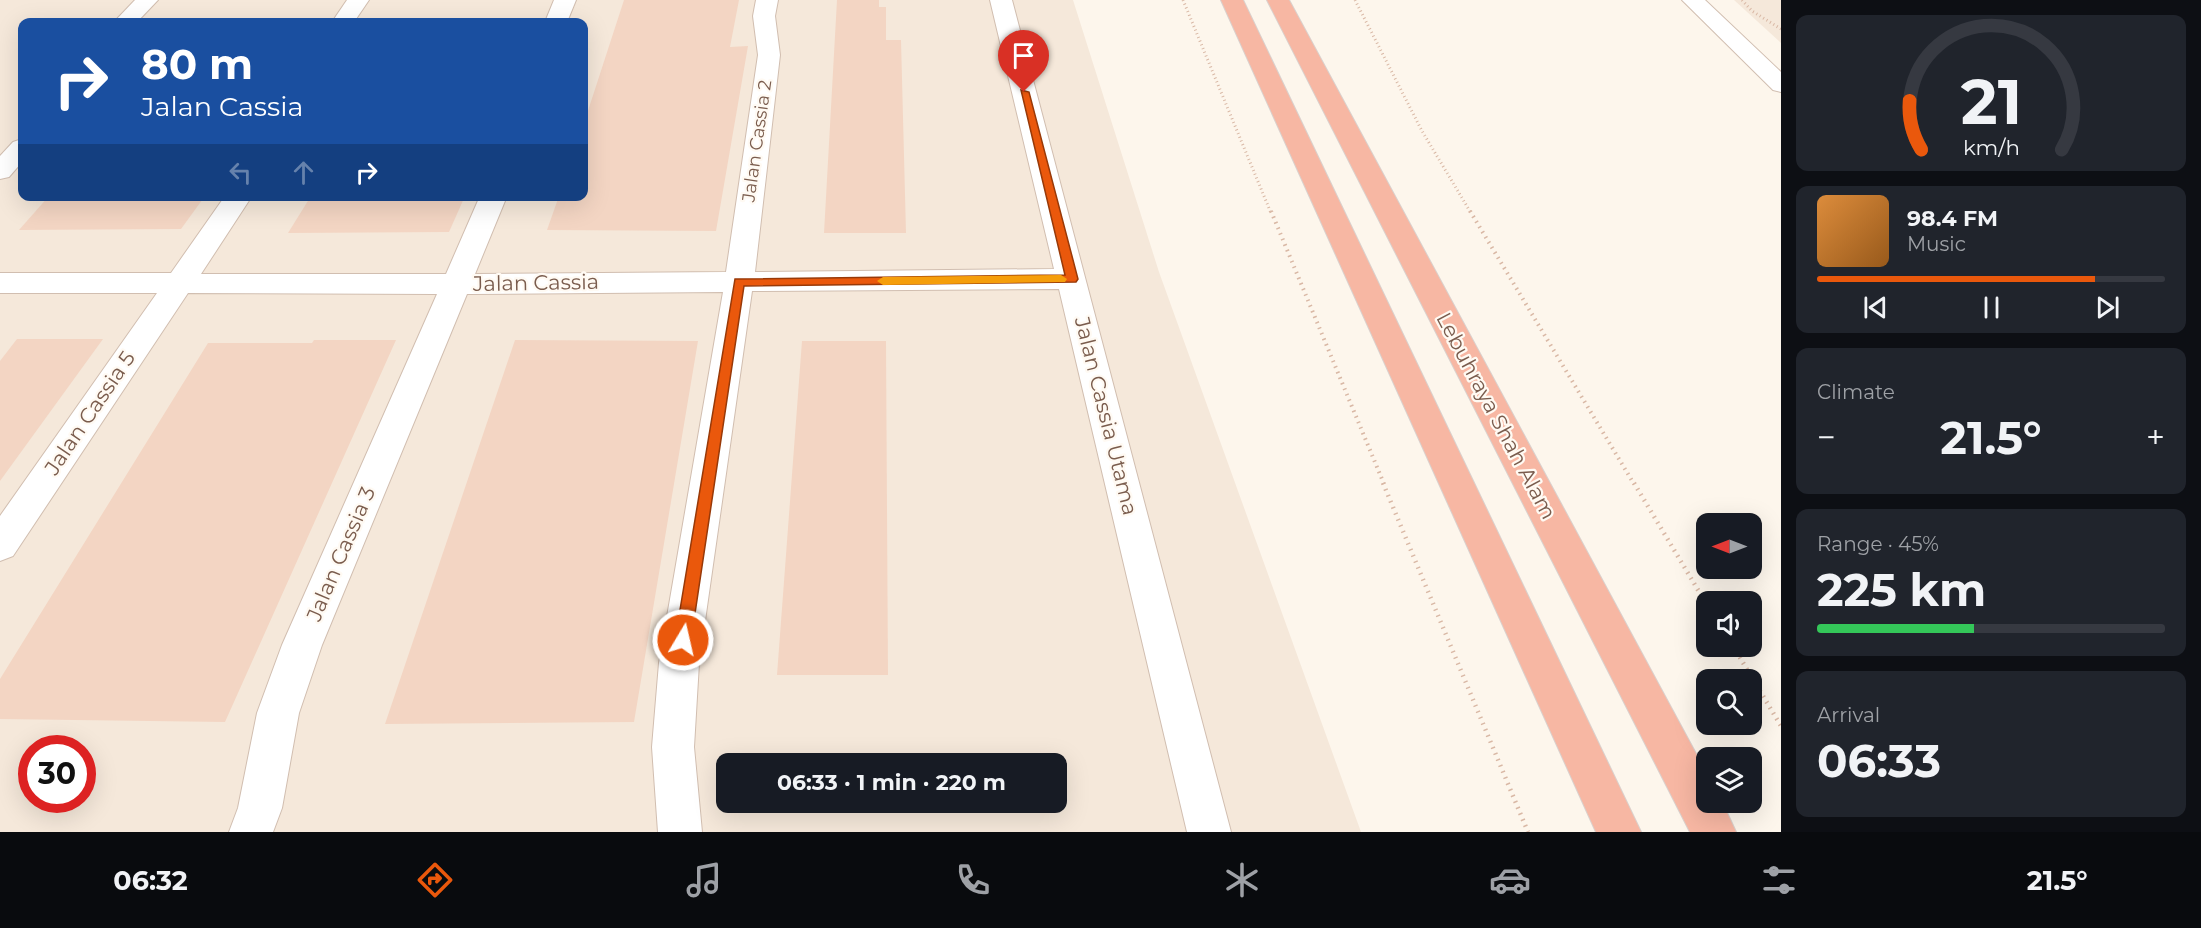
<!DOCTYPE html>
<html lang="en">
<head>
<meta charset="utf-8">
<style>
	body { margin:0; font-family:Montserrat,sans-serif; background:#20242c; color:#f1f3f6; height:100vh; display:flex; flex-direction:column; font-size:22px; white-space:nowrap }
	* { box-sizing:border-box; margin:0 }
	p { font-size:20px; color:#9ea1a6 }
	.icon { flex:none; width:33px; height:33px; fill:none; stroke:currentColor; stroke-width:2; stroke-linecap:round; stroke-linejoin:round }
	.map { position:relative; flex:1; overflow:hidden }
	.side { display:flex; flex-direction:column; gap:15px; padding:15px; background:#0d0f14; width:420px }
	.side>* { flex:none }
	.top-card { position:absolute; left:18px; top:18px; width:570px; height:183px; border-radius:12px; box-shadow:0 6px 24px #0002; background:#1a4fa0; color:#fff; overflow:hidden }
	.needle { width:39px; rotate:270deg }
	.fabs { position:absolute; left:1696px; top:513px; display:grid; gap:12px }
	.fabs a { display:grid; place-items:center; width:66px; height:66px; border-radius:12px; background:#171b24; box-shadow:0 6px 24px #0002; font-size:30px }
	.speed { position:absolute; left:18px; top:735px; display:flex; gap:12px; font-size:30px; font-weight:700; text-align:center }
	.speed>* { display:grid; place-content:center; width:78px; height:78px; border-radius:50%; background:#171b24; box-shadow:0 6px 24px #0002; line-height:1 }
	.speed .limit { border:9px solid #d22; background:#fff; color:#111 }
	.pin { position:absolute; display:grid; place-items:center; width:51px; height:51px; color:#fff; margin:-62px -26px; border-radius:50% 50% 50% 0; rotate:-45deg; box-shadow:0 0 6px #0007 }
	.pin .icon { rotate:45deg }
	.me { position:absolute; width:66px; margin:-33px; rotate:9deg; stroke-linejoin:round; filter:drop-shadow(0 0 4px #0008) }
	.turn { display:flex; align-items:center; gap:21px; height:126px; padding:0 24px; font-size:27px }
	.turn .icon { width:78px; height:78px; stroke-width:2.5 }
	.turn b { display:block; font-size:42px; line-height:51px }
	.lanes { display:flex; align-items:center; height:57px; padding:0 24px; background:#0003; justify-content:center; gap:30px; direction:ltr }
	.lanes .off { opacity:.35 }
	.big { font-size:45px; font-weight:700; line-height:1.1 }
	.side .widget { flex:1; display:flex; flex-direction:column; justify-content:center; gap:9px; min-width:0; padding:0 21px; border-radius:12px; background:#20242c }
	.side .dial { align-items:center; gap:0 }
	.dial svg { height:156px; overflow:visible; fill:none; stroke:#363941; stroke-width:7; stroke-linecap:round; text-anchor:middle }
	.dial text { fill:#f1f3f6; stroke:none }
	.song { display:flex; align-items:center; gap:18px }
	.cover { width:72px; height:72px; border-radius:9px; background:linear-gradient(135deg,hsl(30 70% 55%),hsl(30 70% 35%)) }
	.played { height:6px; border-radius:3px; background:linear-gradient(90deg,#ea580c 80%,#363941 80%) }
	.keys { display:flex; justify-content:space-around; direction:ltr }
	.heat { display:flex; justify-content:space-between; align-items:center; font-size:33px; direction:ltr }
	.charge { height:9px; border-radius:4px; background:linear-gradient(90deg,#34c759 45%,#363941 0) }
	.trip { position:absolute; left:716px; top:753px; width:351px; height:60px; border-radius:12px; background:#171b24; box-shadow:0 6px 24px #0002; font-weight:700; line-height:60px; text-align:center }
	.menu { display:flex; height:96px; justify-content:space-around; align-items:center; background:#090b0e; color:#9ea1a6 }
	.menu .icon { width:42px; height:42px }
	.menu .selected { color:#ea580c }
	.menu b { font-size:27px; color:#f1f3f6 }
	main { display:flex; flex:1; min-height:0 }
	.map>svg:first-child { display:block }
	.residential { fill:#f5e8da; fill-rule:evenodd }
	.building { fill:#f3d5c3 }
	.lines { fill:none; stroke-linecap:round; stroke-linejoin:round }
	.minor-casing { stroke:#d1beb0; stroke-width:2 }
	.highway-casing { stroke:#dad1cd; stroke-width:2 }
	.path-far2 { stroke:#d9b8a5; stroke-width:3; stroke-dasharray:1 3; stroke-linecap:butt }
	.path-far1 { stroke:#d9b8a5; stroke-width:4; stroke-dasharray:1.5 4.5; stroke-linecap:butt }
	.path { stroke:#d9b8a5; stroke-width:4.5; stroke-dasharray:1.5 5; stroke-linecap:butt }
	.minor { fill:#fff; fill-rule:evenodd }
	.highway { fill:#f7b7a3; fill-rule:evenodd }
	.route { fill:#ea580c; stroke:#983908; stroke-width:1.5 }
	.slow { fill:#f59e0b }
	.labels { text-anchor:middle; stroke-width:4.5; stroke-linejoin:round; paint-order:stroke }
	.far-street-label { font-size:18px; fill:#7a5c4d; stroke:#fffaf3 }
	.street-label { font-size:21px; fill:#7a5c4d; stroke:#fffaf3 }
</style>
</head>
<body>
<main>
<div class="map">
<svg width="1781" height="832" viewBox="0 0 1781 832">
	<rect width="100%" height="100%" fill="#fdf6ec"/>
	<g class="residential">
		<path d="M0 0H1073L1159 272 1361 832H0ZM22 22H584V196H22ZM32 748H82V800H32ZM726 764H1056V802H726Z"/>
		<path d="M1734 0H1781V43Z"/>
	</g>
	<g class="building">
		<path d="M624 0H739L730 47 748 46 716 231 547 230 559 196H584V123Z"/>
		<path d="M837 0H879V7H886V40H901L906 233H824Z"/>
		<path d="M49 196H205L181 229 19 230Z"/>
		<path d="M311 196H465L449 232 288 233Z"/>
		<path d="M17 339H103L0 481V361Z"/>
		<path d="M314 340H396L225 722 0 719V679L208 343H312Z"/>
		<path d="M515 340 698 341 634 722 385 724Z"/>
		<path d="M802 341H886L888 675H777Z"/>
	</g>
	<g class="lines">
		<defs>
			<g id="minor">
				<path d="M135 0H158L137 22H114Z"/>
				<path d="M347 0H369L354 22H332Z"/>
				<path d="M554 0H576L567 22H545Z"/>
				<path d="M756 0H778L775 16 780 55 755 272 1054 269 990 0H1012L1231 832H1187L1059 289 752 291 699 663 694 747 702 832H658L652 747 659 663 723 292 467 294 322 645 299 713 282 808 273 832H229L238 808 257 713 282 645 437 294 188 293 13 556 0 561V516L157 293H0V273H171L225 196H252L201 274H446L480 196H507L475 274 726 272 758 55 753 16Z"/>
				<path d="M1682 0H1705L1781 72V92L1773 90Z"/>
				<path d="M22 139V162L9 177 0 179V156L13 142Z"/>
			</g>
			<g id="highway">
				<path d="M1221 0H1243L1641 832H1596Z"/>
				<path d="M1267 0H1289L1707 774V802H1722L1736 832H1690Z"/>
			</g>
		</defs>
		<use href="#minor" class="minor-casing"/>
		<use href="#highway" class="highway-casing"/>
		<g class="path-far2">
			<path d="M1183 0 1271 213"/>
			<path d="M1355 0 1422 131 1471 213"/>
			<path d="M1742 0 1752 11 1781 29"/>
		</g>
		<g class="path-far1">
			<path d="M1271 211 1384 484"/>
			<path d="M1470 211 1634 484"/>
		</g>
		<g class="path">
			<path d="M1383 483 1528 832"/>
			<path d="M1634 483 1707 605"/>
			<path d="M1733 646 1781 726"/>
		</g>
		<use href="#minor" class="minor"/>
		<use href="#highway" class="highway"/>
	</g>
	<path class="route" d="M1021 90 1029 92 1078 279 1076 282 744 286 691 640 688 646 683 648 677 646 675 640 735 279 1065 275Z"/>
	<path class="slow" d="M1061 275 1067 279 1065 282 883 285 877 281 883 277Z"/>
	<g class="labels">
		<g class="far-street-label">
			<text transform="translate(757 141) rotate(-82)" y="6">Jalan Cassia 2</text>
		</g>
		<g class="street-label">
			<text transform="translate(536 283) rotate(-1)" y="7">Jalan Cassia</text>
			<text transform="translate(90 413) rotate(-56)" y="7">Jalan Cassia 5</text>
			<text transform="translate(1106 416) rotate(76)" y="7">Jalan Cassia Utama</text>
			<text transform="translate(1496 416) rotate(62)" y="7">Lebuhraya Shah Alam</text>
			<text transform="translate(341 554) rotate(-67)" y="7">Jalan Cassia 3</text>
		</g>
	</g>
</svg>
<div class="fabs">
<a><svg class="needle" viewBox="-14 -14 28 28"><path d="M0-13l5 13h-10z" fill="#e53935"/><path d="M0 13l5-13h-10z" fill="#9ea1a6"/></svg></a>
<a><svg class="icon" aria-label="sound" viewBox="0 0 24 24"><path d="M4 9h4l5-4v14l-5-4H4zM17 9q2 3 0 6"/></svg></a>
<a><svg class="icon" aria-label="search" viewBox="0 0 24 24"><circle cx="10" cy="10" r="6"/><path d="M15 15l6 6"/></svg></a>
<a><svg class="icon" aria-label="layers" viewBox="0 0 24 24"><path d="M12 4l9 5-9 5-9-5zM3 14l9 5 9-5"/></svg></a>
</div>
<div class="speed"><div class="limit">30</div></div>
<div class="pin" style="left:1024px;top:92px;background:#d93025"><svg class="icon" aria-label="arrive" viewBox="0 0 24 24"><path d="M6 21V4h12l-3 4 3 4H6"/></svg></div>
<svg class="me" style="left:683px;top:640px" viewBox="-20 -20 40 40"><circle r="17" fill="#ea580c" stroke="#fff" stroke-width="3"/><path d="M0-11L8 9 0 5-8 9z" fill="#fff"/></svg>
<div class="trip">06:33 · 1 min · 220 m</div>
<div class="top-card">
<div class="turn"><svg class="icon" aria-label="right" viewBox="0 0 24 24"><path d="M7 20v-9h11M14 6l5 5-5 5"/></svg><div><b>80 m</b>Jalan Cassia</div></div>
<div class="lanes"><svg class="icon off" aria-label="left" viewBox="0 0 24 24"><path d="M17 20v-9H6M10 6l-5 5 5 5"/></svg><svg class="icon off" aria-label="ahead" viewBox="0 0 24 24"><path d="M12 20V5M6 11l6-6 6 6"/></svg><svg class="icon" aria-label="right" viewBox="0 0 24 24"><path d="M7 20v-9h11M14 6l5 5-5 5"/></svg></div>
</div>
</div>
<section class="side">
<div class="widget dial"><svg viewBox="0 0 100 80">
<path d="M14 69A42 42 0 1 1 86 69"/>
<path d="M14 69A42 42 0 0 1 8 44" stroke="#ea580c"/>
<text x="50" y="56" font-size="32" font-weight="700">21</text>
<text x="50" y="72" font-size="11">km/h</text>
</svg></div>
<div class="widget">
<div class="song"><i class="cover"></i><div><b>98.4 FM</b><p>Music</p></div></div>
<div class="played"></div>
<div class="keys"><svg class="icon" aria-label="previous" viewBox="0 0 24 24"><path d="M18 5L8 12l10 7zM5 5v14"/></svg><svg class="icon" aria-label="pause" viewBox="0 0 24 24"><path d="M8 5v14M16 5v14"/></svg><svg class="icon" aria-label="next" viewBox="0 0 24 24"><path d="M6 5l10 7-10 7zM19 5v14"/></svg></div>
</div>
<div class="widget"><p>Climate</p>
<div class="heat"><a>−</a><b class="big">21.5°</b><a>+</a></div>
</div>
<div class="widget"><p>Range · 45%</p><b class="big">225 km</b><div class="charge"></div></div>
<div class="widget"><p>Arrival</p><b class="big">06:33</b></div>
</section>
</main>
<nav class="menu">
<b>06:32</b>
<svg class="icon selected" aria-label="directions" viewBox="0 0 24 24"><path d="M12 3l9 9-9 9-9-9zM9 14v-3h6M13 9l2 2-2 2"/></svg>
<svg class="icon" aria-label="music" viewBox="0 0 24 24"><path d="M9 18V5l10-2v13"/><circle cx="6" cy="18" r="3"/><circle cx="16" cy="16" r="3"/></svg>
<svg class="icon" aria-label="phone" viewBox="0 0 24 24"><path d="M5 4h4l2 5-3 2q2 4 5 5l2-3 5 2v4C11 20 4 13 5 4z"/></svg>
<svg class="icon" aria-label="climate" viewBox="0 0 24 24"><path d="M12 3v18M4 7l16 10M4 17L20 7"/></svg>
<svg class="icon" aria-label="car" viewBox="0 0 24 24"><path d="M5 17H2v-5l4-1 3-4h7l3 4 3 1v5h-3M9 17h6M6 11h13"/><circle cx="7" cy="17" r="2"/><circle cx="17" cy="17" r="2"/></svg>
<svg class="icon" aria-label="filters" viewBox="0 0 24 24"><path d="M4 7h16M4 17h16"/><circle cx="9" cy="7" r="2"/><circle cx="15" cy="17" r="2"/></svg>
<b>21.5°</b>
</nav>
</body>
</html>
